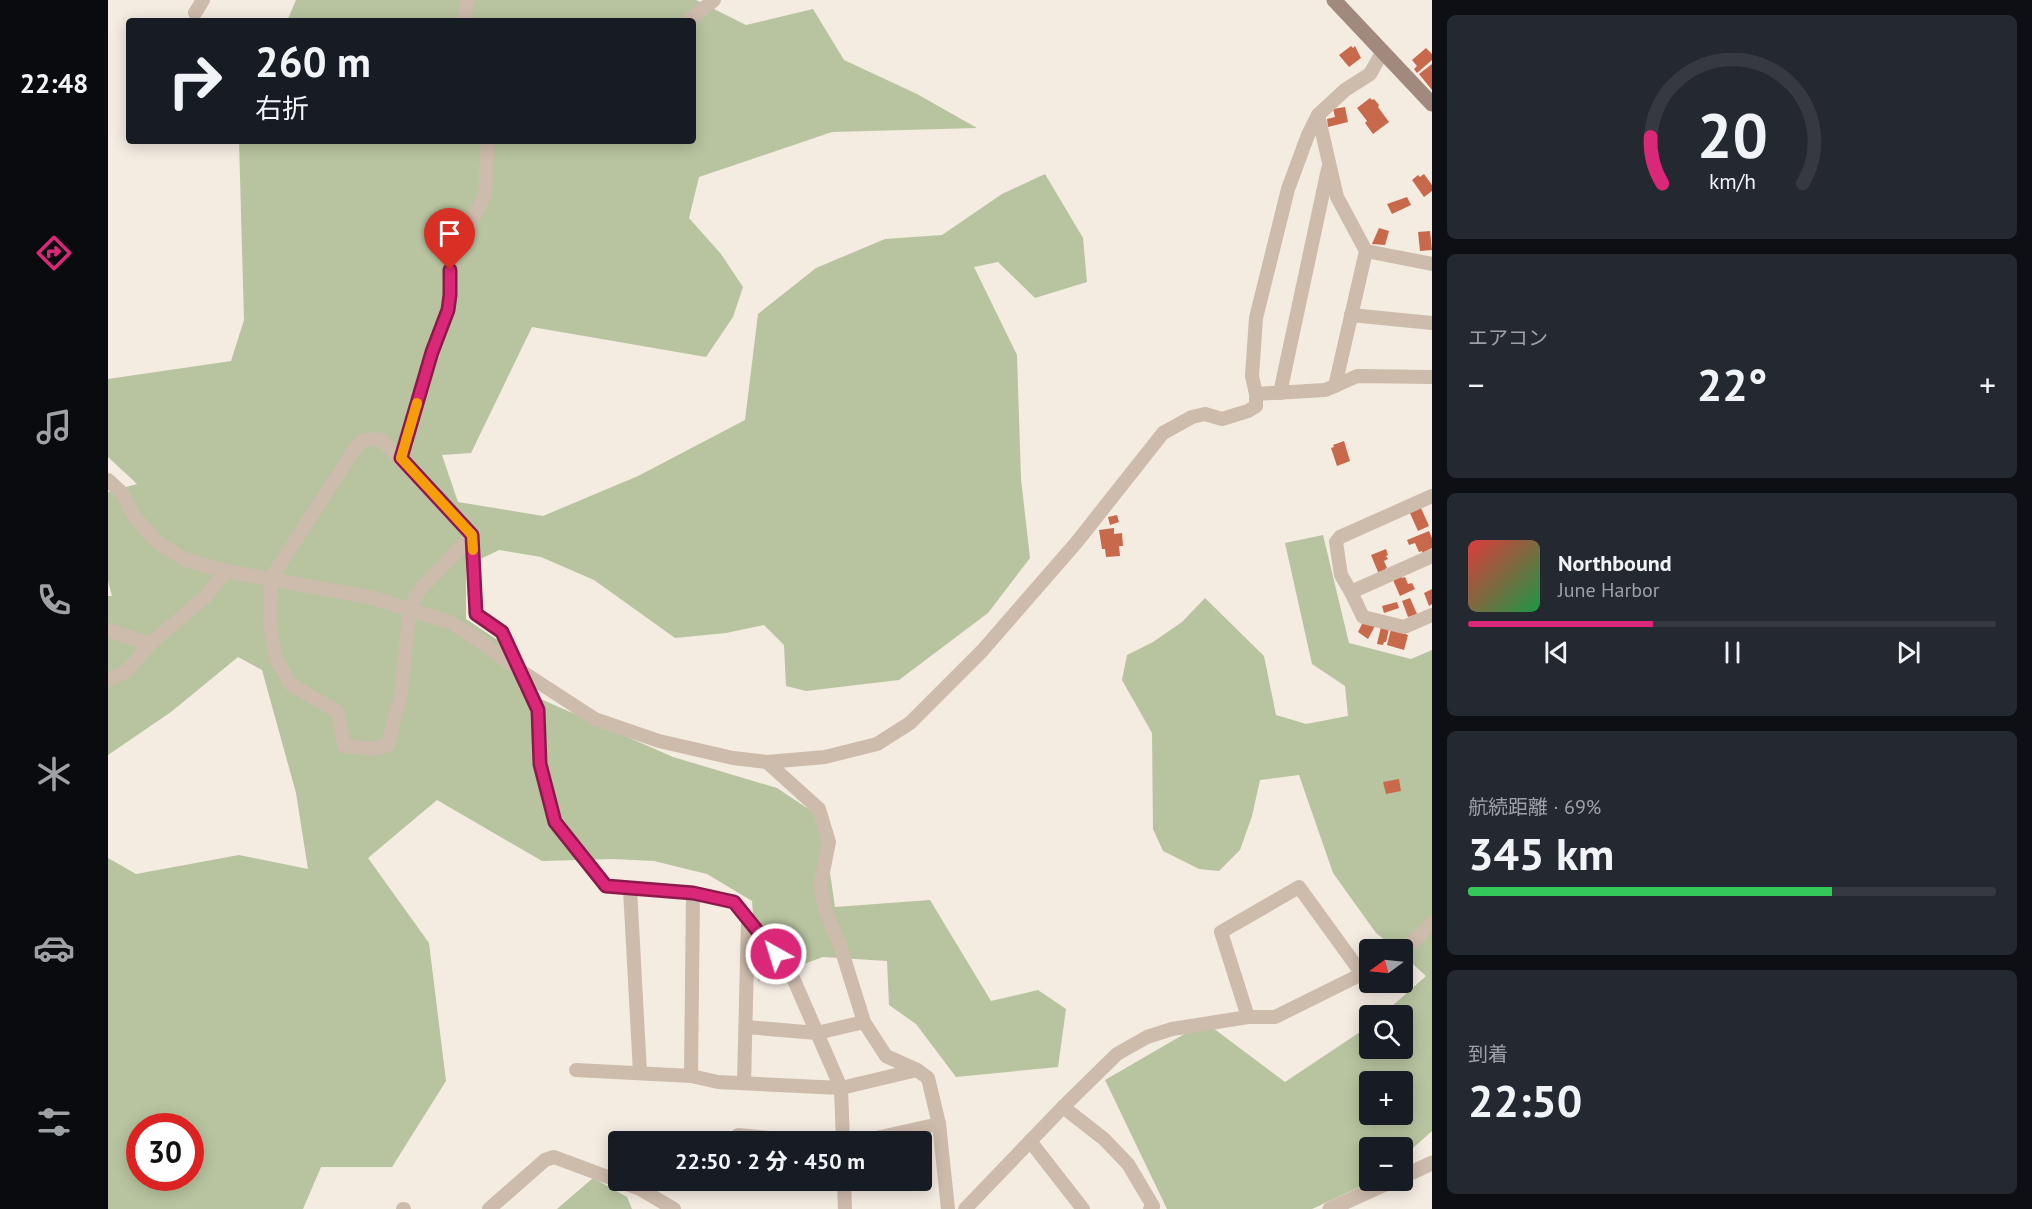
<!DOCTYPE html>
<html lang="ja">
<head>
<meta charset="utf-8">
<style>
	body { margin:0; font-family:"PT Sans","Noto Sans JP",sans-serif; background:#242831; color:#f1f3f6; height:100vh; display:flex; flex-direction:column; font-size:22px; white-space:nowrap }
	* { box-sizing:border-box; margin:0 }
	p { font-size:20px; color:#9ea1a6 }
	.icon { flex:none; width:33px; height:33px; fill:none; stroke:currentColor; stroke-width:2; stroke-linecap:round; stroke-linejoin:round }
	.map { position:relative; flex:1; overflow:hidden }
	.details { display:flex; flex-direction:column; gap:15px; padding:15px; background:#0d0f14; width:600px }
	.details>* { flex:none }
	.top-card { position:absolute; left:18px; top:18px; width:570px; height:126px; border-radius:6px; box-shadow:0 3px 15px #0003; background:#171b24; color:#f1f3f6; overflow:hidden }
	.needle { width:39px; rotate:255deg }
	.buttons { position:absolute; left:1251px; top:939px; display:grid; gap:12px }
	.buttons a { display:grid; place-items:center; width:54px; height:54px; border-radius:6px; background:#171b24; box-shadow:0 3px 15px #0003; font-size:30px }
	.speed { position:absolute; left:18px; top:1113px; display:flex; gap:12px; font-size:30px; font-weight:700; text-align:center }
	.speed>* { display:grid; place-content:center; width:78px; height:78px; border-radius:50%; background:#171b24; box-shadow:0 3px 15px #0003; line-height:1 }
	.speed .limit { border:9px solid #d22; background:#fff; color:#111 }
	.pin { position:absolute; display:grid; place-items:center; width:51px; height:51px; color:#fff; margin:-62px -26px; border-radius:50% 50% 50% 0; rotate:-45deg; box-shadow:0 0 6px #0007 }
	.pin .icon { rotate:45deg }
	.me { position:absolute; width:66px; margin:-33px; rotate:321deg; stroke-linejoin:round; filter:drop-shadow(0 0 4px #0008) }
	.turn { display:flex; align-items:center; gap:21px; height:126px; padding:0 30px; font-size:27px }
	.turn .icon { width:78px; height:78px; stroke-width:2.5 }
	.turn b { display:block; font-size:42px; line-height:51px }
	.big { font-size:45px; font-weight:800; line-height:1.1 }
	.details .widget { flex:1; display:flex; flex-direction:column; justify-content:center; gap:9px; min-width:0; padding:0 21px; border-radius:9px; background:#242831 }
	.details .dial { align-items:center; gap:0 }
	.dial svg { height:156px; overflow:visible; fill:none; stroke:#363941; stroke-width:7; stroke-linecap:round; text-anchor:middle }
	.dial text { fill:#f1f3f6; stroke:none }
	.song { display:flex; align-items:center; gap:18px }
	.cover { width:72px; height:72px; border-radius:9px; background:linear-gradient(135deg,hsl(0 70% 55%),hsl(140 70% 35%)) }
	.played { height:6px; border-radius:3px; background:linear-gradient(90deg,#db2777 35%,#363941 35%) }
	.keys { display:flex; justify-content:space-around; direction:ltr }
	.heat { display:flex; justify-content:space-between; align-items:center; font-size:33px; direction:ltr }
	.charge { height:9px; border-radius:4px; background:linear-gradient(90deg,#34c759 69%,#363941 0) }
	.trip { position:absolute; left:500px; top:1131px; width:324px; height:60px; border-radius:6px; background:#171b24; box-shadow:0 3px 15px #0003; font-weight:800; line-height:60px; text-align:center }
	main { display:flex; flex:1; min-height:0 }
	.menu { display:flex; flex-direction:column; width:108px; justify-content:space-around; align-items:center; background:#090b0e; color:#9ea1a6 }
	.menu .icon { width:42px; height:42px }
	.menu .active { color:#db2777 }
	.menu b { font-size:27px; color:#f1f3f6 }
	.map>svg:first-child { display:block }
	.green { fill:#b8c4a0; fill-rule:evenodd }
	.building { fill:#c8694b }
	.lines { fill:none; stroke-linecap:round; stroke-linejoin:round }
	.minor { stroke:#cdbbac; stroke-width:14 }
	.tertiary { stroke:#cdbbac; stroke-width:15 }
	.secondary { stroke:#a18a7d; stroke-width:15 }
	.route-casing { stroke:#8e194d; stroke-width:15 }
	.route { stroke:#db2777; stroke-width:10 }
	.slow { stroke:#f59e0b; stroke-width:10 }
</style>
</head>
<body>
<main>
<nav class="menu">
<b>22:48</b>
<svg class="icon active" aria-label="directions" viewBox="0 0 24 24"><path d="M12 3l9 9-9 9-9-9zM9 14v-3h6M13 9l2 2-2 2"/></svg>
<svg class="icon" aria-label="music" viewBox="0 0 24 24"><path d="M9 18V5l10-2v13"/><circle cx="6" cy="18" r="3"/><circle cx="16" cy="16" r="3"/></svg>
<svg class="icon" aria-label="phone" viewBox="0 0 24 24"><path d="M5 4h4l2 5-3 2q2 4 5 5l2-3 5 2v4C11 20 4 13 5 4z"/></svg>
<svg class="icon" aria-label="climate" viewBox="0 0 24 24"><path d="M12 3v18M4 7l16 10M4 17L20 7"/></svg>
<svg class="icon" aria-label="car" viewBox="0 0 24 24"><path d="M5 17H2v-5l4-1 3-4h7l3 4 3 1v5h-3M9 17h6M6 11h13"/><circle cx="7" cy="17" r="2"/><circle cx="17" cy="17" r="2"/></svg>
<svg class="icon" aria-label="filters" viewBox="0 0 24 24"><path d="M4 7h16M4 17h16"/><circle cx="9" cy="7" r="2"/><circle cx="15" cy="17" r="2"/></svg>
</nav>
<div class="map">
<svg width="1324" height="1209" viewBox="0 0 1324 1209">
	<rect width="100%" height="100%" fill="#f4ebe1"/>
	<g class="green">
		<path d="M188 0H588L638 25 705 9 736 60 809 94 869 128 724 132 591 177 581 218 613 254 635 287 625 317 598 357 424 327 363 453 334 455 350 502 435 516 530 476 637 420 650 314 708 268 777 239 834 235 894 194 937 174 975 238 979 282 927 298 890 262 866 267 909 355 913 479 922 558 880 613 791 680 698 691 678 686 676 645 656 625 618 633 567 638 486 580 433 557 391 550 358 566V619L400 647 412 690 565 757 669 788 714 818 727 907 822 900 883 1001 930 990 958 1009 950 1067 848 1077 808 1024 781 1005 779 961 715 957 650 981 644 901 599 874 546 861 505 859 434 861 329 800 260 858 321 943 338 1081 284 1167H213L195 1209H0V858L28 874 131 855 200 869 188 793 154 670 130 657 63 712 0 755V596H4L0 581V492L29 484 0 457V379L123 361 136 320 131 141H585V21H179ZM32 1126H82V1178H32Z"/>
		<path d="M1215 535 1241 643 1303 659 1324 650V1131L1295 1157 1294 1148H1262V1180L1265 1181 1204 1209H1059L997 1080 1097 1022 1177 1082 1261 1026 1262 1048H1294V1016L1274 1015 1318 976 1295 955 1294 950 1288 949 1268 933 1225 873 1191 775 1152 780 1144 816 1132 850 1111 871 1091 869 1055 851 1045 829 1044 733 1014 680 1019 655 1045 642 1074 622 1097 598 1156 656 1168 715 1198 724 1240 716 1237 686 1204 664 1177 543ZM1262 1082H1294V1114H1262Z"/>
		<path d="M485 1178 519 1197 524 1209H449Z"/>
	</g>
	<g class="building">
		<path d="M1243 46 1245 48 1247 46 1253 58 1241 67 1231 55Z"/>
		<path d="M1318 48 1324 54V60L1309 73 1306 69 1309 66 1304 60Z"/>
		<path d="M1324 64V90L1311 74Z"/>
		<path d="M1262 98 1264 100 1266 99 1271 105 1270 107 1281 122 1265 134 1257 123 1259 121 1249 108Z"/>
		<path d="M1237 107 1240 122 1220 127 1219 119 1227 117 1225 109Z"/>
		<path d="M1316 174 1324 185V191L1316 197 1304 180 1310 175 1312 177Z"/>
		<path d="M1299 197 1303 205 1284 214 1279 204Z"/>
		<path d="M1271 228 1281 231 1277 245 1264 244Z"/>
		<path d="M1322 231 1324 250 1312 251 1310 232Z"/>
		<path d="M1236 441 1242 461 1229 466 1223 448 1226 447 1225 445Z"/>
		<path d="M1313 508 1321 526 1310 531 1302 513Z"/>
		<path d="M1009 515 1011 522 1002 525 1000 517Z"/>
		<path d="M1006 528V534L1014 533 1015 546H1011L1012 556 998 557 997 549H994L991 530Z"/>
		<path d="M1321 531 1324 538V548L1314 553V551L1311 552 1307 543 1301 545 1299 540Z"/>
		<path d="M1278 549 1280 555 1278 556 1280 559 1276 561 1279 568 1277 569 1278 571 1270 572 1263 555Z"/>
		<path d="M1293 576 1294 578 1297 577 1300 584 1304 583 1307 589 1292 596 1285 580Z"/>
		<path d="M1324 589V604L1321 606 1316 593Z"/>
		<path d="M1302 598 1309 614 1300 617 1294 601Z"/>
		<path d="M1289 602 1291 608 1276 613 1274 606Z"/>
		<path d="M1256 620 1267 626 1260 639 1250 632Z"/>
		<path d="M1273 627 1281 629 1278 642H1276L1275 645 1269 644Z"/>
		<path d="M1283 629 1300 635 1296 650 1279 645Z"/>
		<path d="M1291 779 1293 791 1278 794 1275 782Z"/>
	</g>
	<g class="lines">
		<g class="minor">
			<path d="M87 13 95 0"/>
			<path d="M355 21 360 0"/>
			<path d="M580 21 606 0"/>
			<path d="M1258 251 1324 264"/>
			<path d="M1243 315 1324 323"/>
			<path d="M1227 386 1249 376 1324 377"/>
			<path d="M1172 393 1220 169"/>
			<path d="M1148 394 1217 390 1227 386 1258 251 1229 197 1210 115"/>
			<path d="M264 439 274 440 364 535 310 592 302 609 292 700 288 712 280 745 266 749 236 746 230 712 183 685 168 659 162 624 163 578 248 447 254 441Z"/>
			<path d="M293 458 324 352 340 310 342 295V270L347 255 377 195 380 141"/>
			<path d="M0 480 14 493 25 515 50 543 78 560 118 571 265 598 341 622 359 632 410 669 487 719 551 741 625 758 659 762 717 757 769 744 802 723 874 651 968 543 1055 433 1084 417 1097 414 1114 419 1140 411 1148 406V394L1144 376 1148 318 1180 189 1200 135 1210 115 1237 90 1262 74 1275 51"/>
			<path d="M1324 496 1232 537 1228 542 1233 575 1243 592 1324 556"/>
			<path d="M364 535 368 614 394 632 430 710 432 764 447 822 498 886 585 893 626 902 682 971 733 1088 735 1142"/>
			<path d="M1243 592 1255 617 1296 627 1324 615"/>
			<path d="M0 630 42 644"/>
			<path d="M0 680 20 670 42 644 98 596 118 571"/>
			<path d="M659 762 711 809 721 842 712 887 718 912 732 945 756 1022 778 1056 809 1070 820 1078 831 1124 840 1209"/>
			<path d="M522 889 532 1073"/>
			<path d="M1294 952 1324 923"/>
			<path d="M1140 1017 1113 932 1191 887 1254 974"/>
			<path d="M638 1027 709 1033 756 1022"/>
			<path d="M468 1070 583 1076 610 1082 733 1088 809 1070"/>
			<path d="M583 1076 585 893"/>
			<path d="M636 1083 640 920"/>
			<path d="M955 1107 996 1139 1020 1164 1045 1206 1042 1209"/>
			<path d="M630 1135 701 1142"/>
			<path d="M922 1141 975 1209"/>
			<path d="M750 1142 831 1124"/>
			<path d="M736 1180 737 1209"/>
			<path d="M295 1209H296"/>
			<path d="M381 1209 437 1160 446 1157 532 1189 566 1209"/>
			<path d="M857 1209 955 1107 1009 1054 1039 1037 1064 1029 1140 1017H1167L1262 970"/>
		</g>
		<g class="tertiary">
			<path d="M1294 1177 1324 1163"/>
			<path d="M1222 1209 1286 1180"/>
		</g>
		<path class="secondary" d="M1226 0 1324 104"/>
	</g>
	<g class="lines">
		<defs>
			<path id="route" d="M342 270V295L340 310 324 352 293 458 364 535 368 614 394 632 430 710 432 764 447 822 498 886 585 893 626 902 668 954"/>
		</defs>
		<use href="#route" class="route-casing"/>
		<use href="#route" class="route"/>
		<path class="slow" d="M309 403 293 458 364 535 365 550"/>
	</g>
</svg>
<div class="buttons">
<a><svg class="needle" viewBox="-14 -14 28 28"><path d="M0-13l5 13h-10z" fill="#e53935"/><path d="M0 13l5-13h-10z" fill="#9ea1a6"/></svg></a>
<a><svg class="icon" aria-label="search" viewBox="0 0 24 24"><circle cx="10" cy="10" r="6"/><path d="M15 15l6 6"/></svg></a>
<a>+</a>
<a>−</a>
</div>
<div class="speed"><div class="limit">30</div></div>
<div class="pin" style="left:342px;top:270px;background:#d93025"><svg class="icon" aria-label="arrive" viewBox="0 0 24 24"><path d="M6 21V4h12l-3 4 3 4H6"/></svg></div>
<svg class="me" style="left:668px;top:954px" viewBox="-20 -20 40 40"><circle r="17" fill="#db2777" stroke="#fff" stroke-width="3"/><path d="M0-11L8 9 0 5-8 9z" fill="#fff"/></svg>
<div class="trip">22:50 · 2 分 · 450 m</div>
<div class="top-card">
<div class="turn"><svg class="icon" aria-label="right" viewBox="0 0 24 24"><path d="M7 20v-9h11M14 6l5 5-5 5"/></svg><div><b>260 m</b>右折</div></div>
</div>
</div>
<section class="details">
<div class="widget dial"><svg viewBox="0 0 100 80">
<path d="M14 69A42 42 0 1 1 86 69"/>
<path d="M14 69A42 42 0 0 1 8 45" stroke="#db2777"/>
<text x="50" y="56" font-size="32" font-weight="700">20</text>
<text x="50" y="72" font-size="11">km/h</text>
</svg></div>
<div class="widget"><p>エアコン</p>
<div class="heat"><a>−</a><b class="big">22°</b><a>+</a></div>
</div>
<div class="widget">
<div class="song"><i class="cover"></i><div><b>Northbound</b><p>June Harbor</p></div></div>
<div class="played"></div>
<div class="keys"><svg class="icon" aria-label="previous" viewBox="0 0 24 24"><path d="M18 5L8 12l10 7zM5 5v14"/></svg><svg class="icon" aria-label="pause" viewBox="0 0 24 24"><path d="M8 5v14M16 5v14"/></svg><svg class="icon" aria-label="next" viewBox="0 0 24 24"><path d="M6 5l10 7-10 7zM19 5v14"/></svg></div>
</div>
<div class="widget"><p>航続距離 · 69%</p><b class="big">345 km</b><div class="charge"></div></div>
<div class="widget"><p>到着</p><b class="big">22:50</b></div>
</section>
</main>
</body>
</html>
